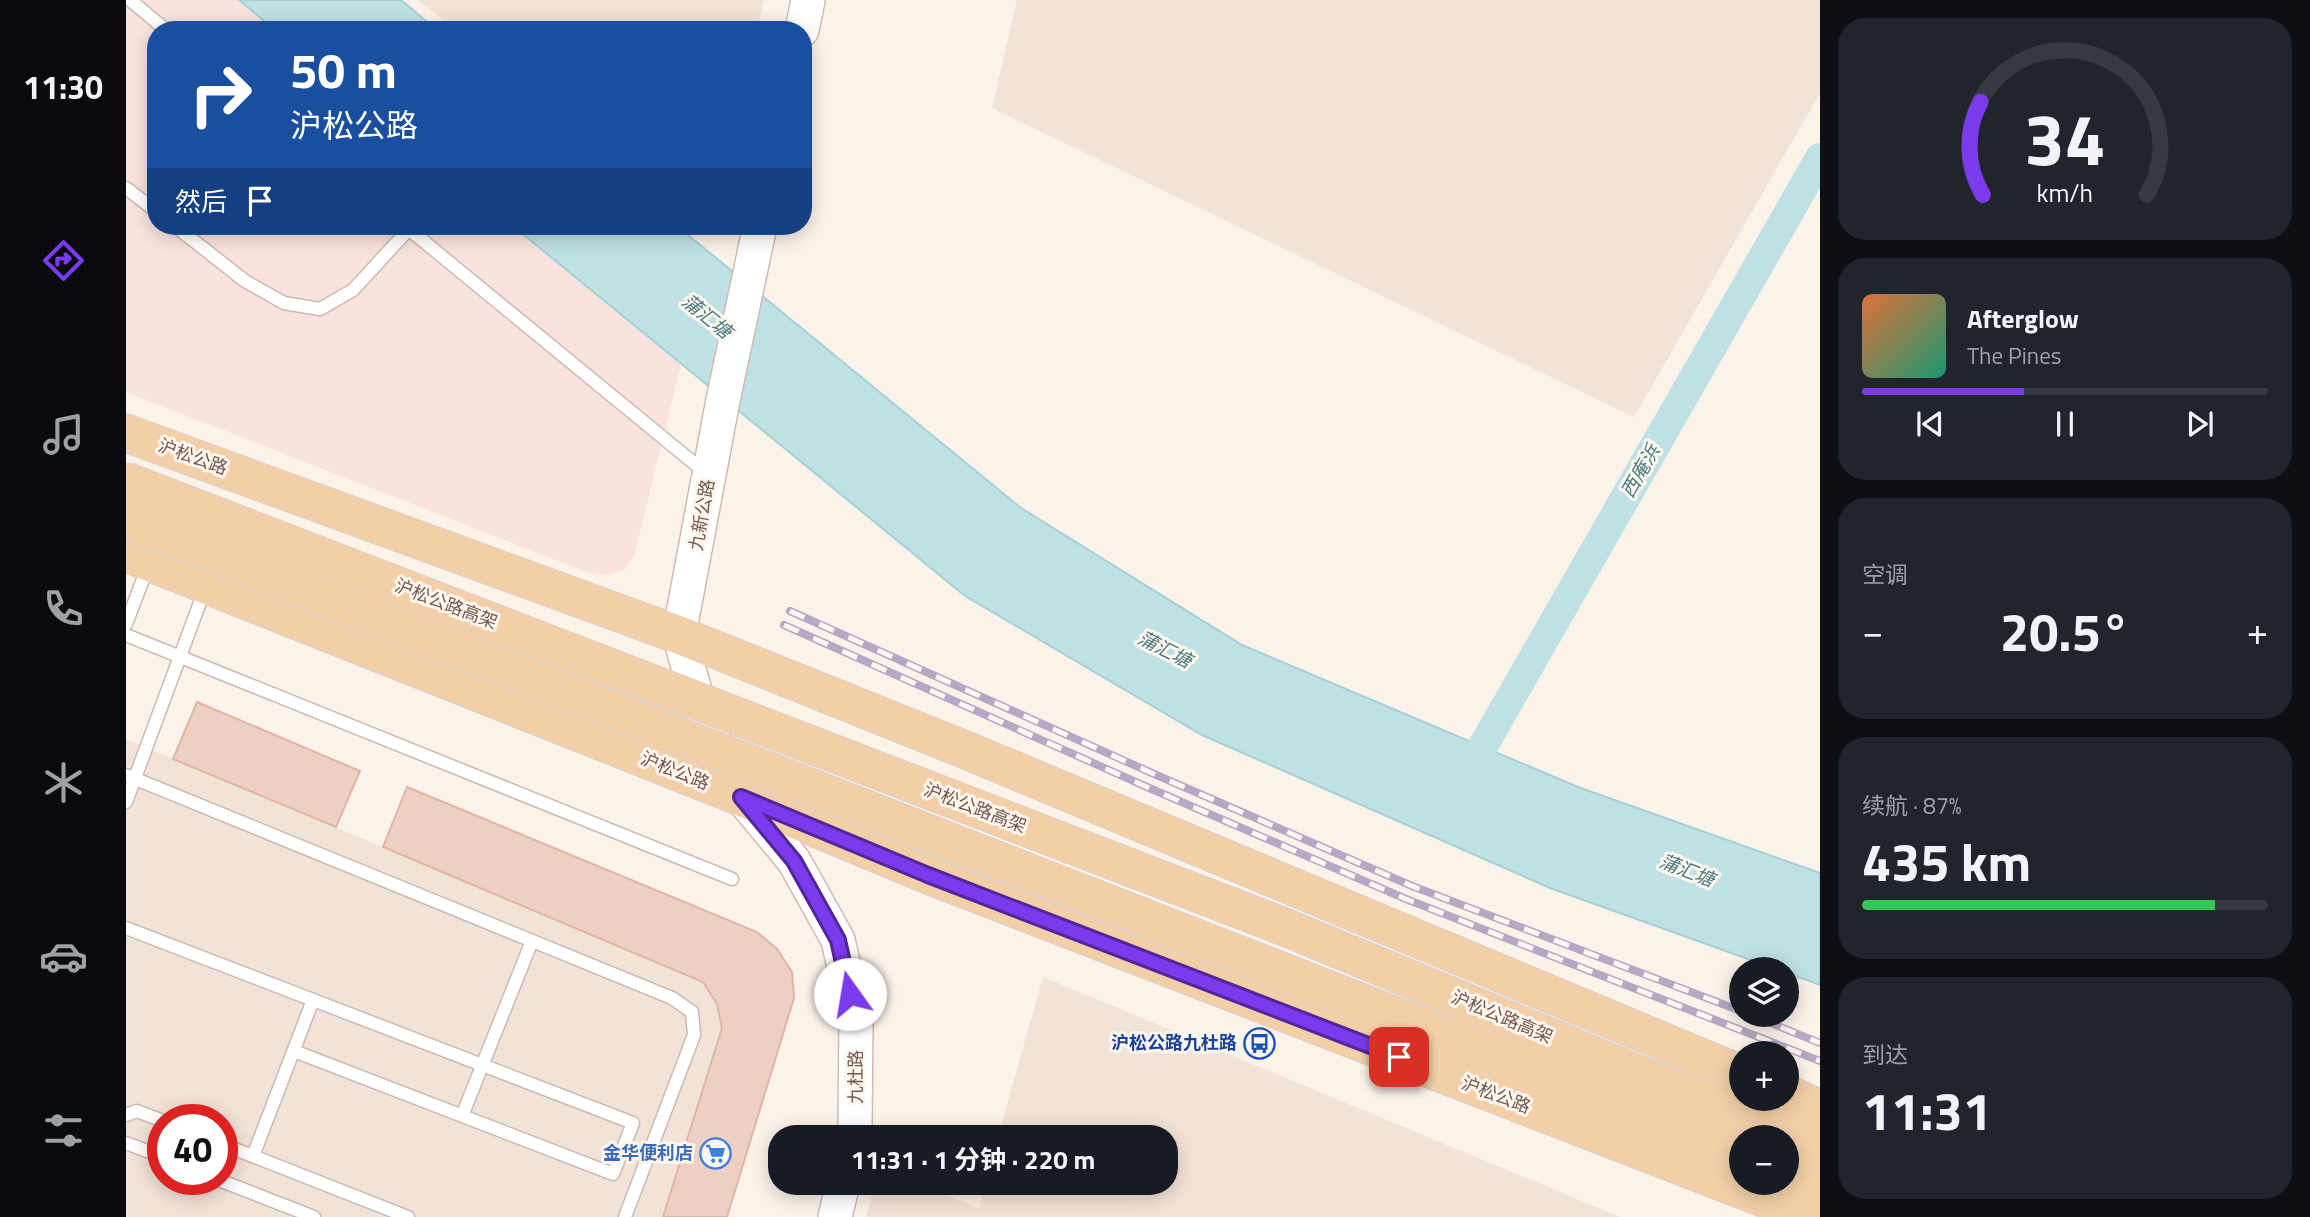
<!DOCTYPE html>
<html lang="zh">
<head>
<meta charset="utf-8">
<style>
	body { margin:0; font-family:"Titillium Web","Noto Sans SC",sans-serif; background:#20242c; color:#f1f3f6; height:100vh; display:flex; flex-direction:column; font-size:26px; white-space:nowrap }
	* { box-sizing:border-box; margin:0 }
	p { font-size:23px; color:#9ea1a6 }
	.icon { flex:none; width:38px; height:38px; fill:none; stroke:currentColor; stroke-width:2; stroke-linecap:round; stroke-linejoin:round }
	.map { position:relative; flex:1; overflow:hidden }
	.panel { display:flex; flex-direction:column; gap:18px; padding:18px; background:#0d0f14; width:490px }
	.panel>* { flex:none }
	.banner { position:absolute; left:21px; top:21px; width:665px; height:214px; border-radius:28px; box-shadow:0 4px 18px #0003; background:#1a4fa0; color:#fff; overflow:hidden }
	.fabs { position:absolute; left:1603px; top:957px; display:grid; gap:14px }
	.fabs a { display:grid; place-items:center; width:70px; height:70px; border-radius:50%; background:#171b24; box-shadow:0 4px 18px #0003; font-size:35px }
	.speed { position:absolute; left:21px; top:1104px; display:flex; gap:14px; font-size:35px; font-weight:700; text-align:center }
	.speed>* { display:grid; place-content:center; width:91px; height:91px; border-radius:50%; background:#171b24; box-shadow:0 4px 18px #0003; line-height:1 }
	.speed .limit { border:10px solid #d22; background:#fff; color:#111 }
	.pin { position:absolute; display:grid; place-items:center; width:60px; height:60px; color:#fff; margin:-30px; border-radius:14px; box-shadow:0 4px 10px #0006 }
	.me { position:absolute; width:77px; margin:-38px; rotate:347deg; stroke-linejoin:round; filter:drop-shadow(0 0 5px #0008) }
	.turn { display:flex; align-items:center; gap:24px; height:147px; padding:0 28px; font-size:32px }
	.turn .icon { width:91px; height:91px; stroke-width:2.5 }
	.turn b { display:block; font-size:49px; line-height:60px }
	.then { display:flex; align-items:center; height:66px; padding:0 28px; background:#0003; gap:14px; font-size:26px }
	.big { font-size:52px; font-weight:700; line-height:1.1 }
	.panel .tile { flex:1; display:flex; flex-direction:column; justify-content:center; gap:10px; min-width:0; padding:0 24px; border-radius:28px; background:#20242c }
	.panel .dial { align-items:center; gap:0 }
	.dial svg { height:182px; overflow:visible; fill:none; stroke:#363941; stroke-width:7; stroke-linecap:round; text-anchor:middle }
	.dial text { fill:#f1f3f6; stroke:none }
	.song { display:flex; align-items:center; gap:21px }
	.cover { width:84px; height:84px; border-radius:10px; background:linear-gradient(135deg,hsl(20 70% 55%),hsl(160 70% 35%)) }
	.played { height:7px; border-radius:4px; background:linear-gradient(90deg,#7c3aed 40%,#363941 40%) }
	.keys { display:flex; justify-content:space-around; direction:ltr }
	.heat { display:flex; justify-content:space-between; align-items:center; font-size:38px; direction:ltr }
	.charge { height:10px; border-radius:5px; background:linear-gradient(90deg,#34c759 87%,#363941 0) }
	.trip { position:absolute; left:642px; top:1125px; width:410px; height:70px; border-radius:28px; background:#171b24; box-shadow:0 4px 18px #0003; font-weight:700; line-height:70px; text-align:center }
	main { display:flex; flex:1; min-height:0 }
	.tab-bar { display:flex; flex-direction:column; width:126px; justify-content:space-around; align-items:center; background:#090b0e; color:#9ea1a6 }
	.tab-bar .icon { width:49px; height:49px }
	.tab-bar .current { color:#7c3aed }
	.tab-bar b { font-size:32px; color:#f1f3f6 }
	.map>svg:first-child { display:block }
	.residential { fill:#f2e3d8; fill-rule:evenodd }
	.commercial { fill:#fae3de }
	.water { fill:#bfe1e3; stroke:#a6d1d4; stroke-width:2 }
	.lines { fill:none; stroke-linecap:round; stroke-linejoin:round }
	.canal { stroke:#bfe1e3; stroke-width:30 }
	.building { fill:#eed0c3; stroke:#dfb5a5; stroke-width:2 }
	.lane-casing { stroke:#ccb9b0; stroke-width:15 }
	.secondary-casing { stroke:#d0bbb0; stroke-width:36 }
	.primary-casing { stroke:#d8d0ce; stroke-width:39 }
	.lane { stroke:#fff; stroke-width:12 }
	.secondary { stroke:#fff; stroke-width:33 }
	.primary { stroke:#f3cfa8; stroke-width:37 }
	.rail-casing { stroke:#b4a8c4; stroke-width:8 }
	.rail { stroke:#fef6ef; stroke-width:5; stroke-dasharray:16; stroke-linecap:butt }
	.primary-bridge-casing { stroke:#d8d0ce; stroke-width:39; stroke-linecap:butt }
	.primary-bridge { stroke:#f3cfa8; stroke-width:37 }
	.route-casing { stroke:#51269a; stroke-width:18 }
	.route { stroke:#7c3aed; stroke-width:12 }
	.labels { text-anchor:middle; stroke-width:6; stroke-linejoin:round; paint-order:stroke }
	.street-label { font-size:18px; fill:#73584f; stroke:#fef6ef }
	.transit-label { font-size:18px; font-weight:bold; fill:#164399; stroke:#fef6ef; text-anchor:end }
	.shop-label { font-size:18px; font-weight:bold; fill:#366cbe; stroke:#fef6ef; text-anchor:end }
	.water-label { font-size:19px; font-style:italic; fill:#477a7e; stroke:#fef6ef }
</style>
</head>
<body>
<main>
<nav class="tab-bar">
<b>11:30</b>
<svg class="icon current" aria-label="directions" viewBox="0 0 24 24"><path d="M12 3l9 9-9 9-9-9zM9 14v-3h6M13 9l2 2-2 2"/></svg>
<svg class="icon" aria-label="music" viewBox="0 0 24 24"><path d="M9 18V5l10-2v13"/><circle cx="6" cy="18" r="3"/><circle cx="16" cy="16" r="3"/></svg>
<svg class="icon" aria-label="phone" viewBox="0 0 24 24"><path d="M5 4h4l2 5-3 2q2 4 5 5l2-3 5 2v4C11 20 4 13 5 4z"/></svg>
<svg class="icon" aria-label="climate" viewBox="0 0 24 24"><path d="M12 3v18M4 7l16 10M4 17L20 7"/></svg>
<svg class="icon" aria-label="car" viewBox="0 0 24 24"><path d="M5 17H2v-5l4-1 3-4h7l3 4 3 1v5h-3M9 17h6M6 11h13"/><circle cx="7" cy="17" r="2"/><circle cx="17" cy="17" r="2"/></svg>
<svg class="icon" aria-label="filters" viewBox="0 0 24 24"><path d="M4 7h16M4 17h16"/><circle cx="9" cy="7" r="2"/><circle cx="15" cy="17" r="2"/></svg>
</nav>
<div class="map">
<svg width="1694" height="1217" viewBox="0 0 1694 1217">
	<rect width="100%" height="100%" fill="#fbf2e9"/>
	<g class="residential">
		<path d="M292 0H638L631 30H329Z"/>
		<path d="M891 0H1694V93L1508 417 866 108Z"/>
		<path d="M0 739 577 982 591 1004 596 1028 537 1217H0ZM37 1120H96V1180H37Z"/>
		<path d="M917 977 1494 1217H740L749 1183H790L853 1208 860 1183H1040V1138L872 1137Z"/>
	</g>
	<path class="commercial" d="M0 0H113L149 30H30V226H387L555 365 508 556 499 569 483 575 463 573 0 392Z"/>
	<g class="water">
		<path d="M113 0H275L311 30H149Z"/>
		<path d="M387 226H551L895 508 1116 645 1452 787 1694 873V985L1661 973V970L1650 969 1424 888 1076 735 839 596Z"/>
	</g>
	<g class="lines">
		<path class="canal" d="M1337 781 1694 158"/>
	</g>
	<g class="building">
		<path d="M71 702 234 771 210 827 47 759Z"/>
		<path d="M281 787 631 932 651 949 666 972 668 998 601 1217H537L596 1028 591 1004 577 982 257 847Z"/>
	</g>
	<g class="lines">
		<defs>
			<g id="lane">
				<path d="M4 0 40 30"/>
				<path d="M0 188 30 211"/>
				<path d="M49 226 119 281 158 303 194 309 227 290 283 229"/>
				<path d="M279 226 580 473"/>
				<path d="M0 624 22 566"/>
				<path d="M0 635 606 879"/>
				<path d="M0 775 546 998 566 1012 568 1035 499 1217"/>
				<path d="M0 802 79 589"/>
				<path d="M0 928 507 1123 487 1174 168 1051"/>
				<path d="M0 1115 11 1111 37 1121"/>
				<path d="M336 1116 406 941"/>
				<path d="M0 1143 37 1157"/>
				<path d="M96 1144 282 1217"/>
				<path d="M127 1156 187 1000"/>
				<path d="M93 1180 188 1217"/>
			</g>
			<g id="secondary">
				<path d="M676 30 682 0"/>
				<path d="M634 226 597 400 553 635 576 715 615 797 668 861 712 940 730 1021 729 1128 727 1138"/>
				<path d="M709 1217 717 1183"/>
			</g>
			<g id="primary">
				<path d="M0 433 553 635 835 748 1615 1074"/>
				<path d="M0 553 615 797 802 875 1686 1217"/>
				<path d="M1161 928 1520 1077 1694 1144"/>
				<path d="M1145 967 1615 1151"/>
				<path d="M1661 1093 1694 1109"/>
				<path d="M1661 1168 1694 1181"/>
			</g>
		</defs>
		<use href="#lane" class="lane-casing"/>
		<use href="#secondary" class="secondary-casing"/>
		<use href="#primary" class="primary-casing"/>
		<use href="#lane" class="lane"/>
		<use href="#secondary" class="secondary"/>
		<use href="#primary" class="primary"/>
		<defs>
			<g id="rail">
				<path d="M664 611 1028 774 1286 886 1615 1011"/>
				<path d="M658 625 1021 787 1280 899 1694 1061"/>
				<path d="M1625 1015 1694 1043"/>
			</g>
		</defs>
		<use href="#rail" class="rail-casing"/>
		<use href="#rail" class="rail"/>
		<defs>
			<g id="primary-bridge">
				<path d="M0 481 1161 928"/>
				<path d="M0 520 1145 967"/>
			</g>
		</defs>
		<use href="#primary-bridge" class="primary-bridge-casing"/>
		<use href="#primary-bridge" class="primary-bridge"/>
	</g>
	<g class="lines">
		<defs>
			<path id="route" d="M724 994 712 940 668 861 615 797 802 875 1273 1057"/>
		</defs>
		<use href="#route" class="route-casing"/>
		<use href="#route" class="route"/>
	</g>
	<defs>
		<symbol id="bus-ring" viewBox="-11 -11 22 22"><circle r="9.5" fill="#fef6ef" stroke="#1a4fb4" stroke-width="1.5"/><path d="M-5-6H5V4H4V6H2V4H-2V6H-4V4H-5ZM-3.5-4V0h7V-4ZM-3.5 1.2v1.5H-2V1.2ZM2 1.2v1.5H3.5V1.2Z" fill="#1a4fb4"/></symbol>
		<symbol id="supermarket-ring" viewBox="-11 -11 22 22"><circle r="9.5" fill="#fef6ef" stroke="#3f7fe0" stroke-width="1.5"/><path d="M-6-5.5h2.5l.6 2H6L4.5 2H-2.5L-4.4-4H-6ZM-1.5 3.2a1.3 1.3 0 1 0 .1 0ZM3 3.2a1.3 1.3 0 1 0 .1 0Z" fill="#3f7fe0"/></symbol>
	</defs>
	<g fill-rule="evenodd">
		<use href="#bus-ring" x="1116" y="1026" width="35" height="35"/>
		<use href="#supermarket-ring" x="572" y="1136" width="35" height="35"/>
	</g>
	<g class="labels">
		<g class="street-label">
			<text transform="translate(67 457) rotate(20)" y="6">沪松公路</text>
			<text transform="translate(576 515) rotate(-80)" y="6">九新公路</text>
			<text transform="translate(320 604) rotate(21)" y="6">沪松公路高架</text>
			<text transform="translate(549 771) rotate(22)" y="6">沪松公路</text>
			<text transform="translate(849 808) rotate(21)" y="6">沪松公路高架</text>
			<text transform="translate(1376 1017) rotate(23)" y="6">沪松公路高架</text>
			<text transform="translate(730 1077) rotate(-90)" y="6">九杜路</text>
			<text transform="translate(1370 1095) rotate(21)" y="6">沪松公路</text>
		</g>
		<g class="transit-label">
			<text x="1111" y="1049">沪松公路九杜路</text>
		</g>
		<g class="shop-label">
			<text x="567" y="1159">金华便利店</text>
		</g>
		<g class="water-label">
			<text transform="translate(581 316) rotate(39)" y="7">蒲汇塘</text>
			<text transform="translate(1514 471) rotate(-60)" y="7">西庵浜</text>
			<text transform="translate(1039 649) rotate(27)" y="7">蒲汇塘</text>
			<text transform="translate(1561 870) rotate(21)" y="7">蒲汇塘</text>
		</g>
	</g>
</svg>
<div class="fabs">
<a><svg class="icon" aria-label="layers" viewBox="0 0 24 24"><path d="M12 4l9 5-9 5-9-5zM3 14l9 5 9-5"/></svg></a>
<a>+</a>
<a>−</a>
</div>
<div class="speed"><div class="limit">40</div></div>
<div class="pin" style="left:1273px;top:1057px;background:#d93025"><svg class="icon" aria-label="arrive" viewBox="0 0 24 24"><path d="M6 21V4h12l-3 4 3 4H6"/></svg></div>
<svg class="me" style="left:724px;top:994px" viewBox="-20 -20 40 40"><circle r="19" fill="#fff"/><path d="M0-13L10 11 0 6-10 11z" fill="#7c3aed"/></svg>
<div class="trip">11:31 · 1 分钟 · 220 m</div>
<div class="banner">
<div class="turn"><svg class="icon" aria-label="right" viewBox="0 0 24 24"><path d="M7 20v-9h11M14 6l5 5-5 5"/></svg><div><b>50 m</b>沪松公路</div></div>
<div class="then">然后<svg class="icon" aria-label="arrive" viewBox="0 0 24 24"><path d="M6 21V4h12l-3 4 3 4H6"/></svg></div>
</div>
</div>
<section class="panel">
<div class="tile dial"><svg viewBox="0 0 100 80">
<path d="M14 69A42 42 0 1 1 86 69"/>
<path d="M14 69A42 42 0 0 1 13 28" stroke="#7c3aed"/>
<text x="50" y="56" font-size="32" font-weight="700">34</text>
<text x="50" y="72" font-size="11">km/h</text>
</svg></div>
<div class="tile">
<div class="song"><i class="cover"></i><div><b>Afterglow</b><p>The Pines</p></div></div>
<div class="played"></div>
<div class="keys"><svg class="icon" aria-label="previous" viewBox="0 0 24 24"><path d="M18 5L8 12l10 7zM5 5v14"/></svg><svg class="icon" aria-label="pause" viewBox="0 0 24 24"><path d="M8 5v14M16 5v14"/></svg><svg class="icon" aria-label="next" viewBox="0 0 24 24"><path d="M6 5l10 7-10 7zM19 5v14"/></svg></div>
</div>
<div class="tile"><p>空调</p>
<div class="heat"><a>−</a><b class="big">20.5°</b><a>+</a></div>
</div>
<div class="tile"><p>续航 · 87%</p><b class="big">435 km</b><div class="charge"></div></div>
<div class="tile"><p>到达</p><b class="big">11:31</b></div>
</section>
</main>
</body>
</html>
